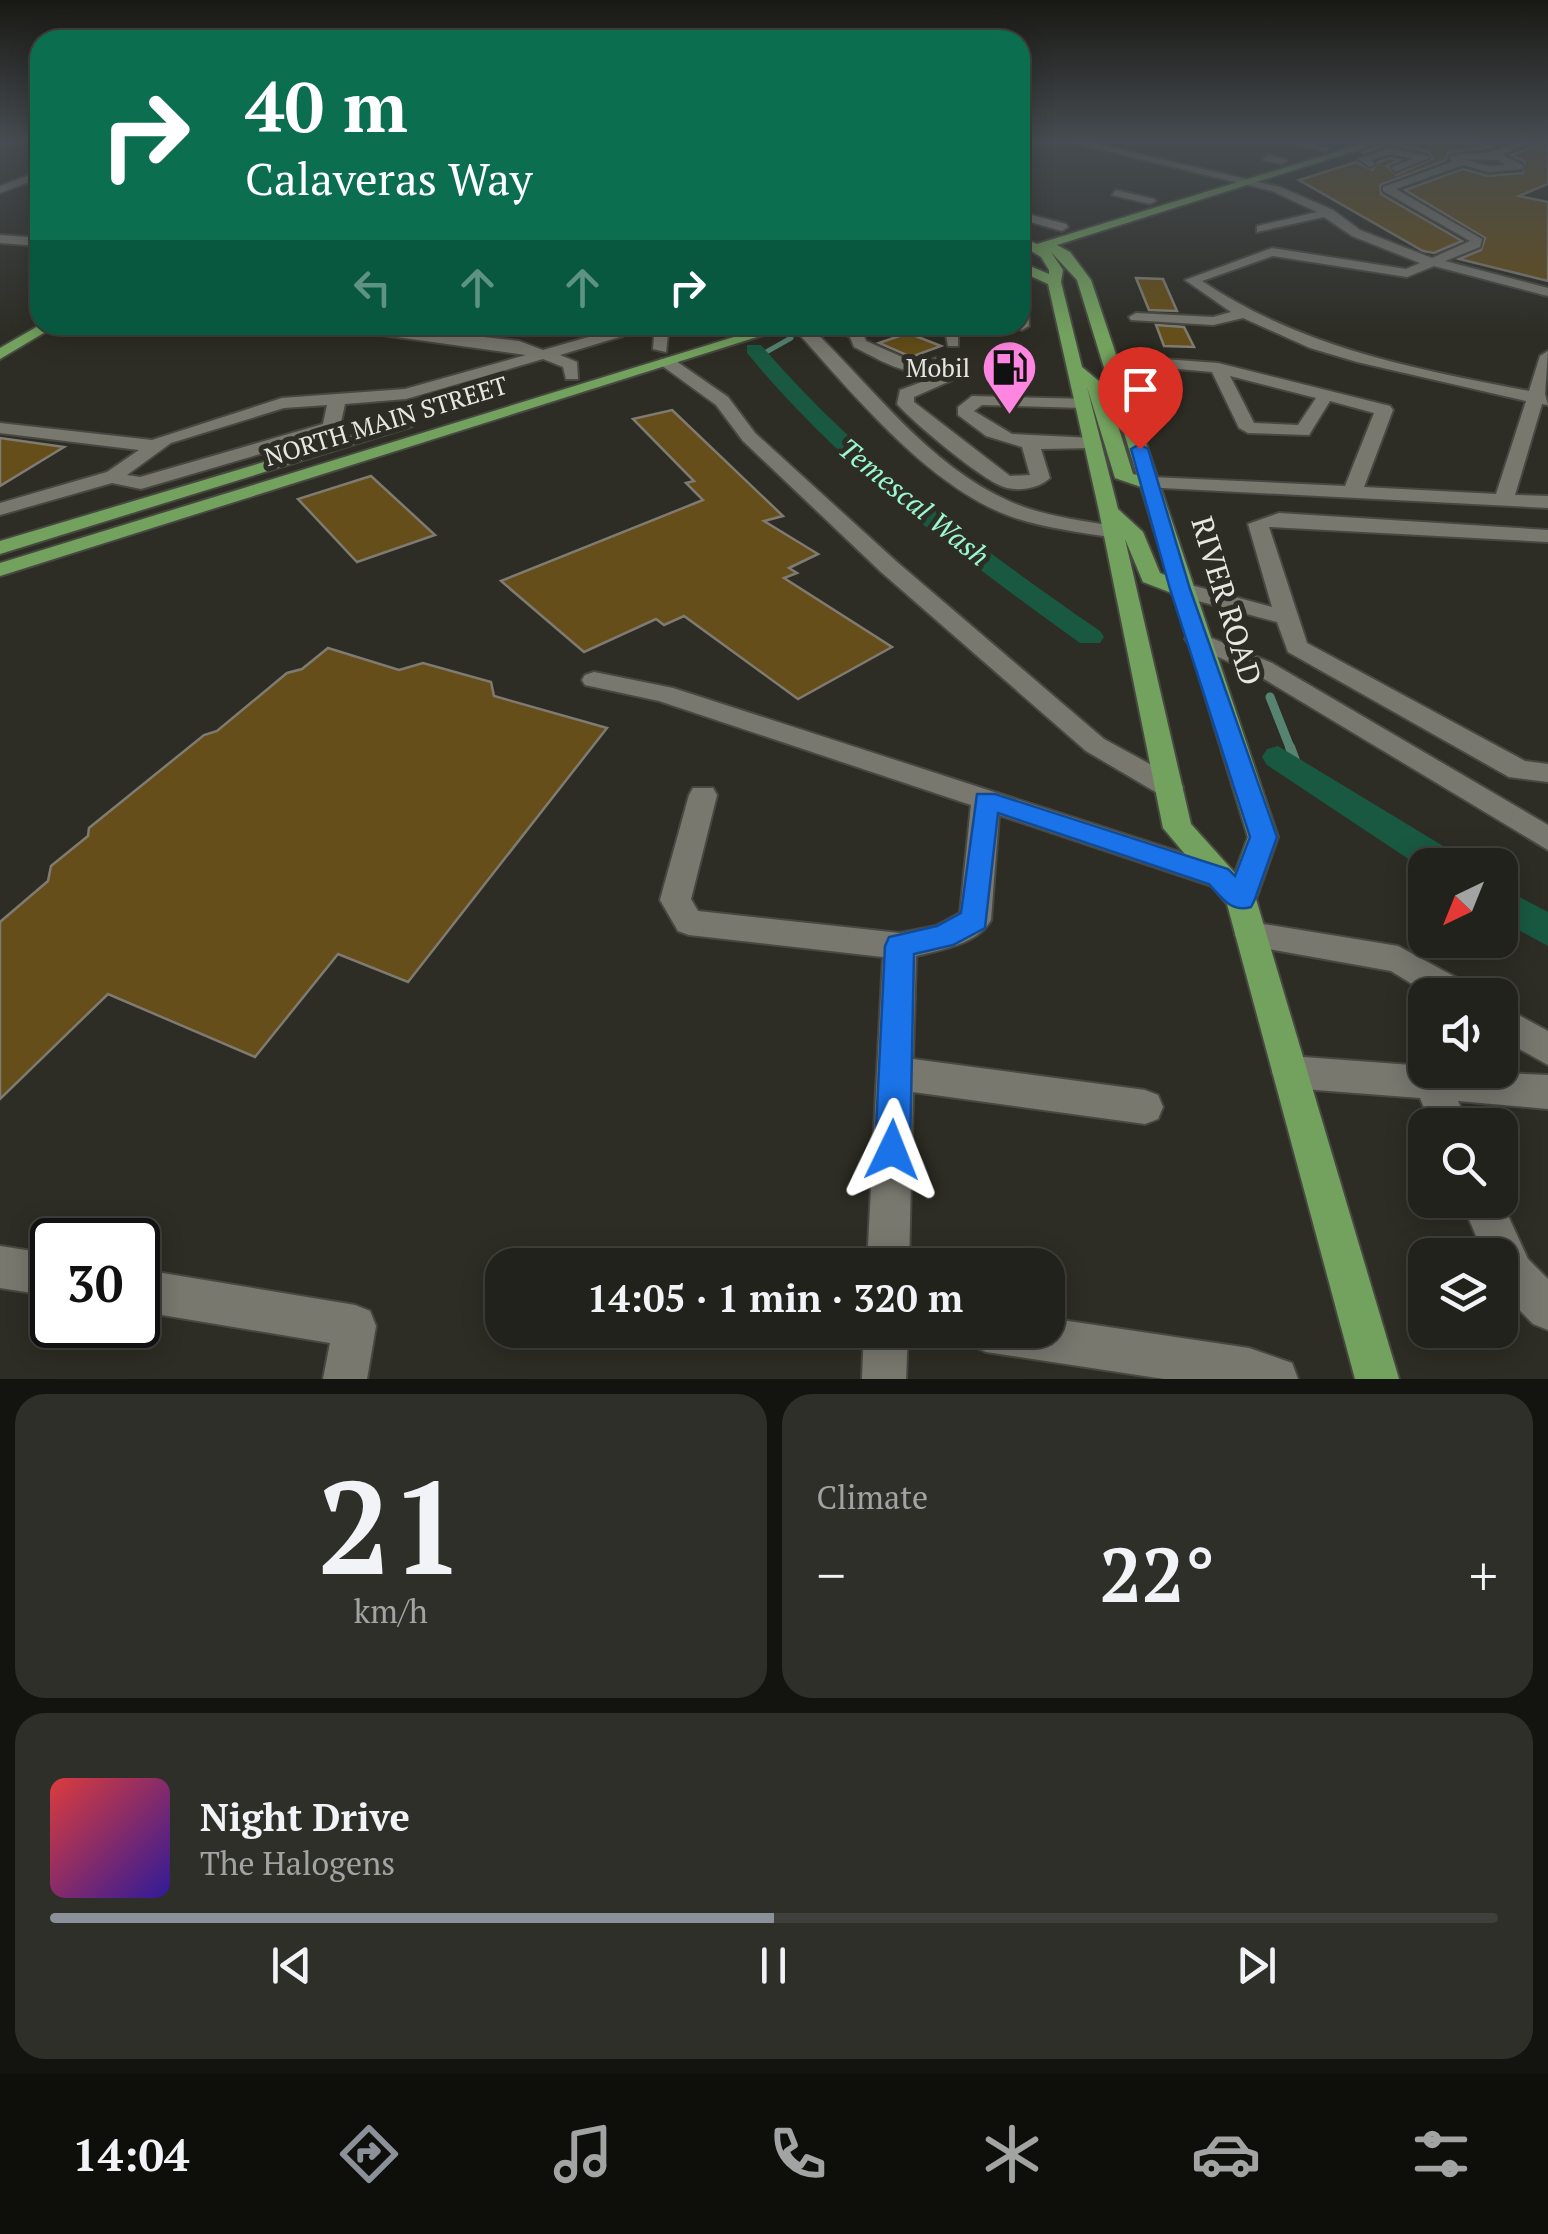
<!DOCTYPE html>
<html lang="en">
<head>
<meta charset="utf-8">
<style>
	body { margin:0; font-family:"PT Serif",serif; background:#2e2f29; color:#f1f3f6; height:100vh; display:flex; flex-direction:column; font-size:38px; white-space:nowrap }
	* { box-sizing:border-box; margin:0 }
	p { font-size:32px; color:#a2a4a3 }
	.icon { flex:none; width:55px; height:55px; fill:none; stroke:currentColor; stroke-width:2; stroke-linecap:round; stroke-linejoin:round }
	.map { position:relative; height:1379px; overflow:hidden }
	.details { display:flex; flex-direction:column; gap:15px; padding:15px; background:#13130f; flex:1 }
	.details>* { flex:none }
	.guide { position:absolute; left:30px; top:30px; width:1000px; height:305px; border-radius:30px; box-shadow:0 5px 25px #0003,0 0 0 2px #3f3f3b; background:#0b6e4f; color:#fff; overflow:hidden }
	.needle { width:65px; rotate:223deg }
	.fabs { position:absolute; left:1408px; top:848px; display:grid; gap:20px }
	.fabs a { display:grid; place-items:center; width:110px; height:110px; border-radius:20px; background:#22221c; box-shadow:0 5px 25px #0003,0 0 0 2px #3f3f3b; font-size:50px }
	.speed { position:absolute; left:30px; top:1218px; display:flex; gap:20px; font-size:50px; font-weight:700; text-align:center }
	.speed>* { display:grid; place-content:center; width:130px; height:130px; border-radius:50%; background:#22221c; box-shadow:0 5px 25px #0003,0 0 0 2px #3f3f3b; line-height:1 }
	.speed .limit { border:5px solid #111; border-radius:15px; background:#fff; color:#111 }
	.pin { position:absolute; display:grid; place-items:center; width:85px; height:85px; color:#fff; margin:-102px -42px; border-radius:50% 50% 50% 0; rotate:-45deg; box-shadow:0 0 10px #0007 }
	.pin .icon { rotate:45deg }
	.me { position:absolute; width:110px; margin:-55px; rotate:2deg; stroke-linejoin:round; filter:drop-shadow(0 0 8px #0008) }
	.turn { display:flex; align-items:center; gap:35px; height:210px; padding:0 50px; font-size:45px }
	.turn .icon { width:130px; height:130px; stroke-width:2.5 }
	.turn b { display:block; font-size:70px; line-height:85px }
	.lanes { display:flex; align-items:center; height:95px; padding:0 50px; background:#0003; justify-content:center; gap:50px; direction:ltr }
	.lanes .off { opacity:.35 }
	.big { font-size:75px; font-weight:800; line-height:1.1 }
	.details .widget { flex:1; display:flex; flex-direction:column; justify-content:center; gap:15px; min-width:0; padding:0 35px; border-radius:30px; background:#2e2f29 }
	.details .dial { align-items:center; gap:0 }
	.dial b { font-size:130px; line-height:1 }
	.song { display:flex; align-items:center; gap:30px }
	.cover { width:120px; height:120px; border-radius:15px; background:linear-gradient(135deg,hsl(0 70% 55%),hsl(250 70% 35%)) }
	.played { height:10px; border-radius:5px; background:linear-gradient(90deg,#8c9099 50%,#3f3f3b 50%) }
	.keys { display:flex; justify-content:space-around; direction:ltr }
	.heat { display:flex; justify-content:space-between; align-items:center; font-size:55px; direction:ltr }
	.details .tiles { flex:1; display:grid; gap:15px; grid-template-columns:1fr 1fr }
	.widget:last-child { grid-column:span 2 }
	.trip { position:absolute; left:485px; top:1248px; width:580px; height:100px; border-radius:30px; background:#22221c; box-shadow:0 5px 25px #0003,0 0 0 2px #3f3f3b; font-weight:800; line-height:100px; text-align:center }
	.tab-bar { display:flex; height:160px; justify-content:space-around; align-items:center; background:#0e0e0b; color:#a2a4a3 }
	.tab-bar .icon { width:70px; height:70px }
	.tab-bar .on { color:#8c9099 }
	.tab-bar b { font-size:45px; color:#f1f3f6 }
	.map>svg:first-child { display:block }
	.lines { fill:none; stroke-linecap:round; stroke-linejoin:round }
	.stream-far2 { stroke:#578472; stroke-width:5 }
	.stream-far1 { stroke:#578472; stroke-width:9 }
	.stream { stroke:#578472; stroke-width:10 }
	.canal { fill:#195942; fill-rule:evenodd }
	.building { fill:#654e19; stroke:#7f7b72; stroke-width:2.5 }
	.minor-casing { stroke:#474841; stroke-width:4 }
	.major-casing { stroke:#474841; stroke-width:4 }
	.minor { fill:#78786f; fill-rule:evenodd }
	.major { fill:#73a15e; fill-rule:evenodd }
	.route { fill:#1a73e8; stroke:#114b97; stroke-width:2.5 }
	.labels { text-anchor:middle; stroke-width:10; stroke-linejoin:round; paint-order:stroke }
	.far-poi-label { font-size:25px; fill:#e7e7e2; stroke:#2d2d25; text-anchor:end }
	.far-street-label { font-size:25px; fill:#e7e7e2; stroke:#2d2d25 }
	.far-water-label { font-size:28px; font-style:italic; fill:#9af7cf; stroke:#2d2d25 }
	.street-label { font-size:30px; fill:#e7e7e2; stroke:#2d2d25 }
</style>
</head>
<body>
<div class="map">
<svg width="1548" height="1379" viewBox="0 0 1548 1379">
	<rect width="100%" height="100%" fill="#2d2d25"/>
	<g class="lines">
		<path class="stream-far2" d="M759 356 791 338"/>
		<path class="stream-far1" d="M1270 697 1291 750"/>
		<path class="stream" d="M1290 747 1299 771"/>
		<g class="canal">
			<path d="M747 345H761C859 459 977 546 1100 631L1104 637 1100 643H1080C959 556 843 469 747 353Z"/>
			<path d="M1278 746 1458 855 1463 865H1425V870L1267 765 1262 757 1267 749Z"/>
			<path d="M1500 887 1548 912V946L1500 920Z"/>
		</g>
	</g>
	<g class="building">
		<path d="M1387 142H1466L1494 147 1448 153 1446 160 1380 185 1381 194 1462 241 1434 253 1423 251 1299 180 1356 162 1372 170 1378 162 1390 158 1400 160 1387 166 1396 175 1432 159 1429 152 1391 144 1362 153Z"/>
		<path d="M1548 142V184L1519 196 1548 202V281L1459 259 1481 250 1485 238 1405 190 1463 169 1488 176 1523 173 1525 162 1511 155Z"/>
		<path d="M1136 278 1163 279 1177 311 1149 310Z"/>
		<path d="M1156 325 1184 327 1194 347 1164 346Z"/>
		<path d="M908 333 941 346 911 357 879 343Z"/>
		<path d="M672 410 783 516 764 521 818 554 789 568 797 573 784 578 892 647 798 699 684 616 664 625 656 619 584 652 501 581 703 500 686 483 694 481 633 419Z"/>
		<path d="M0 438 64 447 0 486Z"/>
		<path d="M371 476 435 535 357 562 298 499Z"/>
		<path d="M328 648 399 670 423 663 491 682 494 696 607 728 408 982 338 954 255 1057 108 994 0 1099V922L48 881 51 866 88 836 89 828 204 735 217 731 287 673 302 669Z"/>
	</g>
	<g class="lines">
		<defs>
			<g id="minor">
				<path d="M1070 142H1088L1280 187 1333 210 1360 230 1432 258 1470 241 1383 191V187L1452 162 1449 157C1464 152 1477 155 1491 152 1506 148 1516 142 1532 142L1502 155 1523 165V169L1488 172 1463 165 1396 189 1482 239 1480 247 1445 261 1548 288V296L1434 266 1407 277 1273 256 1202 281C1300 347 1414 369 1529 391L1540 356 1548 351 1545 394 1548 405 1542 404 1515 495 1548 496V508L1144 487 1141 483 1151 477 1345 486 1374 413 1330 401 1309 435 1248 433 1239 428 1212 372 1144 366V360L1150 358 1218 363 1390 406 1393 410 1364 487 1496 494 1526 401 1357 362 1310 348 1243 318 1213 325 1131 320 1129 317 1136 313 1213 317 1231 312 1185 280 1272 248 1406 269 1420 263 1352 236 1324 217 1257 232V226L1317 212 1272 191ZM1463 159 1497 160 1506 165 1488 166ZM1230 376 1316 398 1298 425 1254 423Z"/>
				<path d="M1288 142 1330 148 1325 151Z"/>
				<path d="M1390 148 1428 156 1429 158 1395 172 1391 167 1413 159 1390 154 1371 160 1375 164 1370 167 1358 159Z"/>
				<path d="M1267 155 1286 159 1287 161 1282 164 1263 160Z"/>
				<path d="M40 171V178L0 193V186Z"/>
				<path d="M1116 190 1154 199 1156 201 1150 204 1112 195Z"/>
				<path d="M1020 212 1066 224 1068 227 1062 231 1020 219Z"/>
				<path d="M0 235 40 238V246L0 243Z"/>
				<path d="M1020 288 1027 292 1029 326 1022 330 1015 326 1020 325Z"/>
				<path d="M332 325H377L519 341 543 350 613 330 616 325H630L623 336 560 355 577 362 578 379H566L563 367 543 359 406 399 345 404 340 427 328 434 141 489 112 483 0 515V503L107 472 139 450 0 433V423L152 440 282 398 405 389 526 355 339 329ZM327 405 323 424 140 477 127 475 171 443 284 408Z"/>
				<path d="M655 325H669L666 352 653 349Z"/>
				<path d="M791 325 812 329C874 388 928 465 1009 501 1042 516 1079 520 1114 526L1124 532 1114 538C1074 531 1031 527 995 510 917 474 847 387 791 325Z"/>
				<path d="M827 325H846L862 332 866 341 918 364 940 357 948 362C916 385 885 362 854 347L850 337Z"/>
				<path d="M944 325H958V346H948Z"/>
				<path d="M661 359H673L728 397 755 433 897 562 1104 739 1179 780 1183 787 1179 794H1159L1086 751 881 572 743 441 716 405 661 365Z"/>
				<path d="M954 370 968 373 914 397V402L1010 476 1030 475 1022 447 986 436 958 415V407L972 396 1089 399 1091 403 1083 408 982 405 974 411 1012 434 1093 438 1102 443 1093 448 1041 449 1050 478C1037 490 1013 493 997 484 972 471 916 425 897 404L900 390Z"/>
				<path d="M1279 513 1548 530V542L1269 527 1307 643 1525 761 1548 764V782L1509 777 1288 652 1277 622 1172 594 1169 589 1172 584 1180 582 1272 607 1248 524Z"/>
				<path d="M1197 632 1272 663 1548 825V850L1254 673 1189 644 1185 639 1189 634Z"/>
				<path d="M594 672 673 688 1229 868 1233 876 1229 884 1218 888 999 815 991 920C978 944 940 950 916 956L913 1059 1145 1090 1158 1095 1163 1107 1158 1119 1145 1124 913 1092 909 1265H867L883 957 689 935 678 931 660 900 689 795 693 788H713L717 795 691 899 698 911 900 933 936 926 960 913 971 805 659 701 585 685 582 680 585 675Z"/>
				<path d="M1251 922 1398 946 1470 985 1475 995H1430L1391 971 1240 944 1235 935 1240 926Z"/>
				<path d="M1500 1005 1548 1031V1065L1500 1038Z"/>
				<path d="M1290 1056 1425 1066V1070L1548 1075V1109L1458 1101 1469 1125H1431L1420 1098 1290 1088 1277 1083 1272 1072 1277 1061Z"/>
				<path d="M1500 1198 1528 1259 1548 1279V1330L1533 1324 1500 1290V1255H1484L1461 1200Z"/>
				<path d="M0 1246 52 1254V1296L0 1288Z"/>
				<path d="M138 1269 355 1305 370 1311 376 1326 367 1379H323L330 1343 138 1311Z"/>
				<path d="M1048 1318 1249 1348 1292 1363 1298 1379H1164L986 1352 971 1345 964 1330H1048Z"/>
				<path d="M864 1330H908L906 1379H862Z"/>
			</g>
			<g id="major">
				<path d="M1368 142H1383L1057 245 1070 252 1091 280 1278 837 1256 899 1399 1379H1355L1227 904 1163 828 1099 511 1048 284 1020 271V262L1049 274V270L1041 257 1020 244V237L1037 244ZM1051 252 1077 280 1137 475 1133 474 1106 387 1082 367 1061 282 1063 270ZM1087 387 1115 478 1141 487 1168 576 1160 573 1143 532 1118 509ZM1125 539 1143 582 1174 594 1248 837 1235 873 1191 824Z"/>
				<path d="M40 325H57L0 359V348Z"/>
				<path d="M773 325H795L0 576V563Z"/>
				<path d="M398 422 413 426 0 554V541Z"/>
			</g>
		</defs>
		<use href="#minor" class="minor-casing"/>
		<use href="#major" class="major-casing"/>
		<use href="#minor" class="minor"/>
		<use href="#major" class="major"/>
	</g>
	<linearGradient id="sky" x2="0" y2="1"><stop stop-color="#191914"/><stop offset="0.42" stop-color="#464c51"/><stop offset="1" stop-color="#464c51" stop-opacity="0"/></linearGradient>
	<rect width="1548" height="335" fill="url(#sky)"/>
	<path class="route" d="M1140 444 1148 449 1190 589 1277 837 1255 899 1251 907C1231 913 1221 897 1209 884L998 813 985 928 953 945 914 954 910 1150 904 1162 892 1166 880 1162 875 1150 885 946 889 937 937 926 961 913 977 794H995L1228 869 1235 876 1250 837 1170 589 1131 449Z"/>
	<defs>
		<symbol id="fuel-pin" viewBox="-11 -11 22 30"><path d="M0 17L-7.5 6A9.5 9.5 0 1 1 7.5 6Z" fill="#fe86e0" stroke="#2d2d25"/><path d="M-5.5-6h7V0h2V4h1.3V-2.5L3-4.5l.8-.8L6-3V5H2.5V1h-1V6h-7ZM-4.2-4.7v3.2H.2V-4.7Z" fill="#111"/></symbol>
	</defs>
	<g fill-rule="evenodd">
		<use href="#fuel-pin" x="978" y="336" width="63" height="86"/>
	</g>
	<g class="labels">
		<g class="far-poi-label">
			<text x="970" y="377">Mobil</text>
		</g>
		<g class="far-street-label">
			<text transform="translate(386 421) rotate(-17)" y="9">NORTH MAIN STREET</text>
		</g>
		<g class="far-water-label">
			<text transform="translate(914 502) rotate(39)" y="10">Temescal Wash</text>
		</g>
		<g class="street-label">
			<text transform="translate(1226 601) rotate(73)" y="10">RIVER ROAD</text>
		</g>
	</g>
</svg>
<div class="fabs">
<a><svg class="needle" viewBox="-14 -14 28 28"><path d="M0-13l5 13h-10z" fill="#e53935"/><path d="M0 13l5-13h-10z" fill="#a2a4a3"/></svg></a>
<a><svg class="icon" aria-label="sound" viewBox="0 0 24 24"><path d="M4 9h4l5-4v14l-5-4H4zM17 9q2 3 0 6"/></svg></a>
<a><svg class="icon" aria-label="search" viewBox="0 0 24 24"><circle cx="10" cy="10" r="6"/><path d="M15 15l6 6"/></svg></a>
<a><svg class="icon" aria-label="layers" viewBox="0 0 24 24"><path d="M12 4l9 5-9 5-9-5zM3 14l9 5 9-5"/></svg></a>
</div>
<div class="speed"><div class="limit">30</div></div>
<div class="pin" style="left:1140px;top:449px;background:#d93025"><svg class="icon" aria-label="arrive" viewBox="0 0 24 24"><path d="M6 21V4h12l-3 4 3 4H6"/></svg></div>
<svg class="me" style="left:892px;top:1150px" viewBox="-20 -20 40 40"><path d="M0-17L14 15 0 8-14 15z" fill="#1a73e8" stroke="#fff" stroke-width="4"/></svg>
<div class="trip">14:05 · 1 min · 320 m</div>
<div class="guide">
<div class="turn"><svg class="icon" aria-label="right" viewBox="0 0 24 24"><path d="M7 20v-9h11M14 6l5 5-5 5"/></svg><div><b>40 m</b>Calaveras Way</div></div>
<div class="lanes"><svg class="icon off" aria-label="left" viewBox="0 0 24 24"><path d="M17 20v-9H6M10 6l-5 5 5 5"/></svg><svg class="icon off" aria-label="ahead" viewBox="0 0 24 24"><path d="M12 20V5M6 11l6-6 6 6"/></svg><svg class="icon off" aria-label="ahead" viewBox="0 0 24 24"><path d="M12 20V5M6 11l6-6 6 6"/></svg><svg class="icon" aria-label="right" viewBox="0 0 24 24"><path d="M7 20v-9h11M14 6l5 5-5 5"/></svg></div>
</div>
</div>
<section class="details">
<div class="tiles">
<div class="widget dial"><b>21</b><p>km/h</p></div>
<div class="widget"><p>Climate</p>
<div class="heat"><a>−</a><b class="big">22°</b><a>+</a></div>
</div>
<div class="widget">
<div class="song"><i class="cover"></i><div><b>Night Drive</b><p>The Halogens</p></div></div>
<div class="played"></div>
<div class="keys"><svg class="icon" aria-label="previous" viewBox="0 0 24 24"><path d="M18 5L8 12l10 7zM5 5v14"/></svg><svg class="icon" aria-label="pause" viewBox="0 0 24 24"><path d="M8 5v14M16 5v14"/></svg><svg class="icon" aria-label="next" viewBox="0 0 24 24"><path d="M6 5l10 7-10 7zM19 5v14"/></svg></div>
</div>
</div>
</section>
<nav class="tab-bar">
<b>14:04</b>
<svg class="icon on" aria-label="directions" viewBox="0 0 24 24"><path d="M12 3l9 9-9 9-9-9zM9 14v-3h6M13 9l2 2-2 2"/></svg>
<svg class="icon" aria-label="music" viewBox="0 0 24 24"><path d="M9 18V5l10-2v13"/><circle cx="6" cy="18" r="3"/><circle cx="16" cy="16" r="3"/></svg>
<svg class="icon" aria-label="phone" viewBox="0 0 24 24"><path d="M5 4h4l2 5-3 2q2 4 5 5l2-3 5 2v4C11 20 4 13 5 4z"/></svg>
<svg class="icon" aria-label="climate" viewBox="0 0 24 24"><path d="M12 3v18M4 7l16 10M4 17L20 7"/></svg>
<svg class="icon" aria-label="car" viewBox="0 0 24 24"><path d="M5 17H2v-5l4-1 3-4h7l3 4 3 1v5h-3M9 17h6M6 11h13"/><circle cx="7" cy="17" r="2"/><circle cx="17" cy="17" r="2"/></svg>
<svg class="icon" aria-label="filters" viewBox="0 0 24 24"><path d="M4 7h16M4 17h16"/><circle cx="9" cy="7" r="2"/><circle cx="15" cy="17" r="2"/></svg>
</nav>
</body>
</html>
